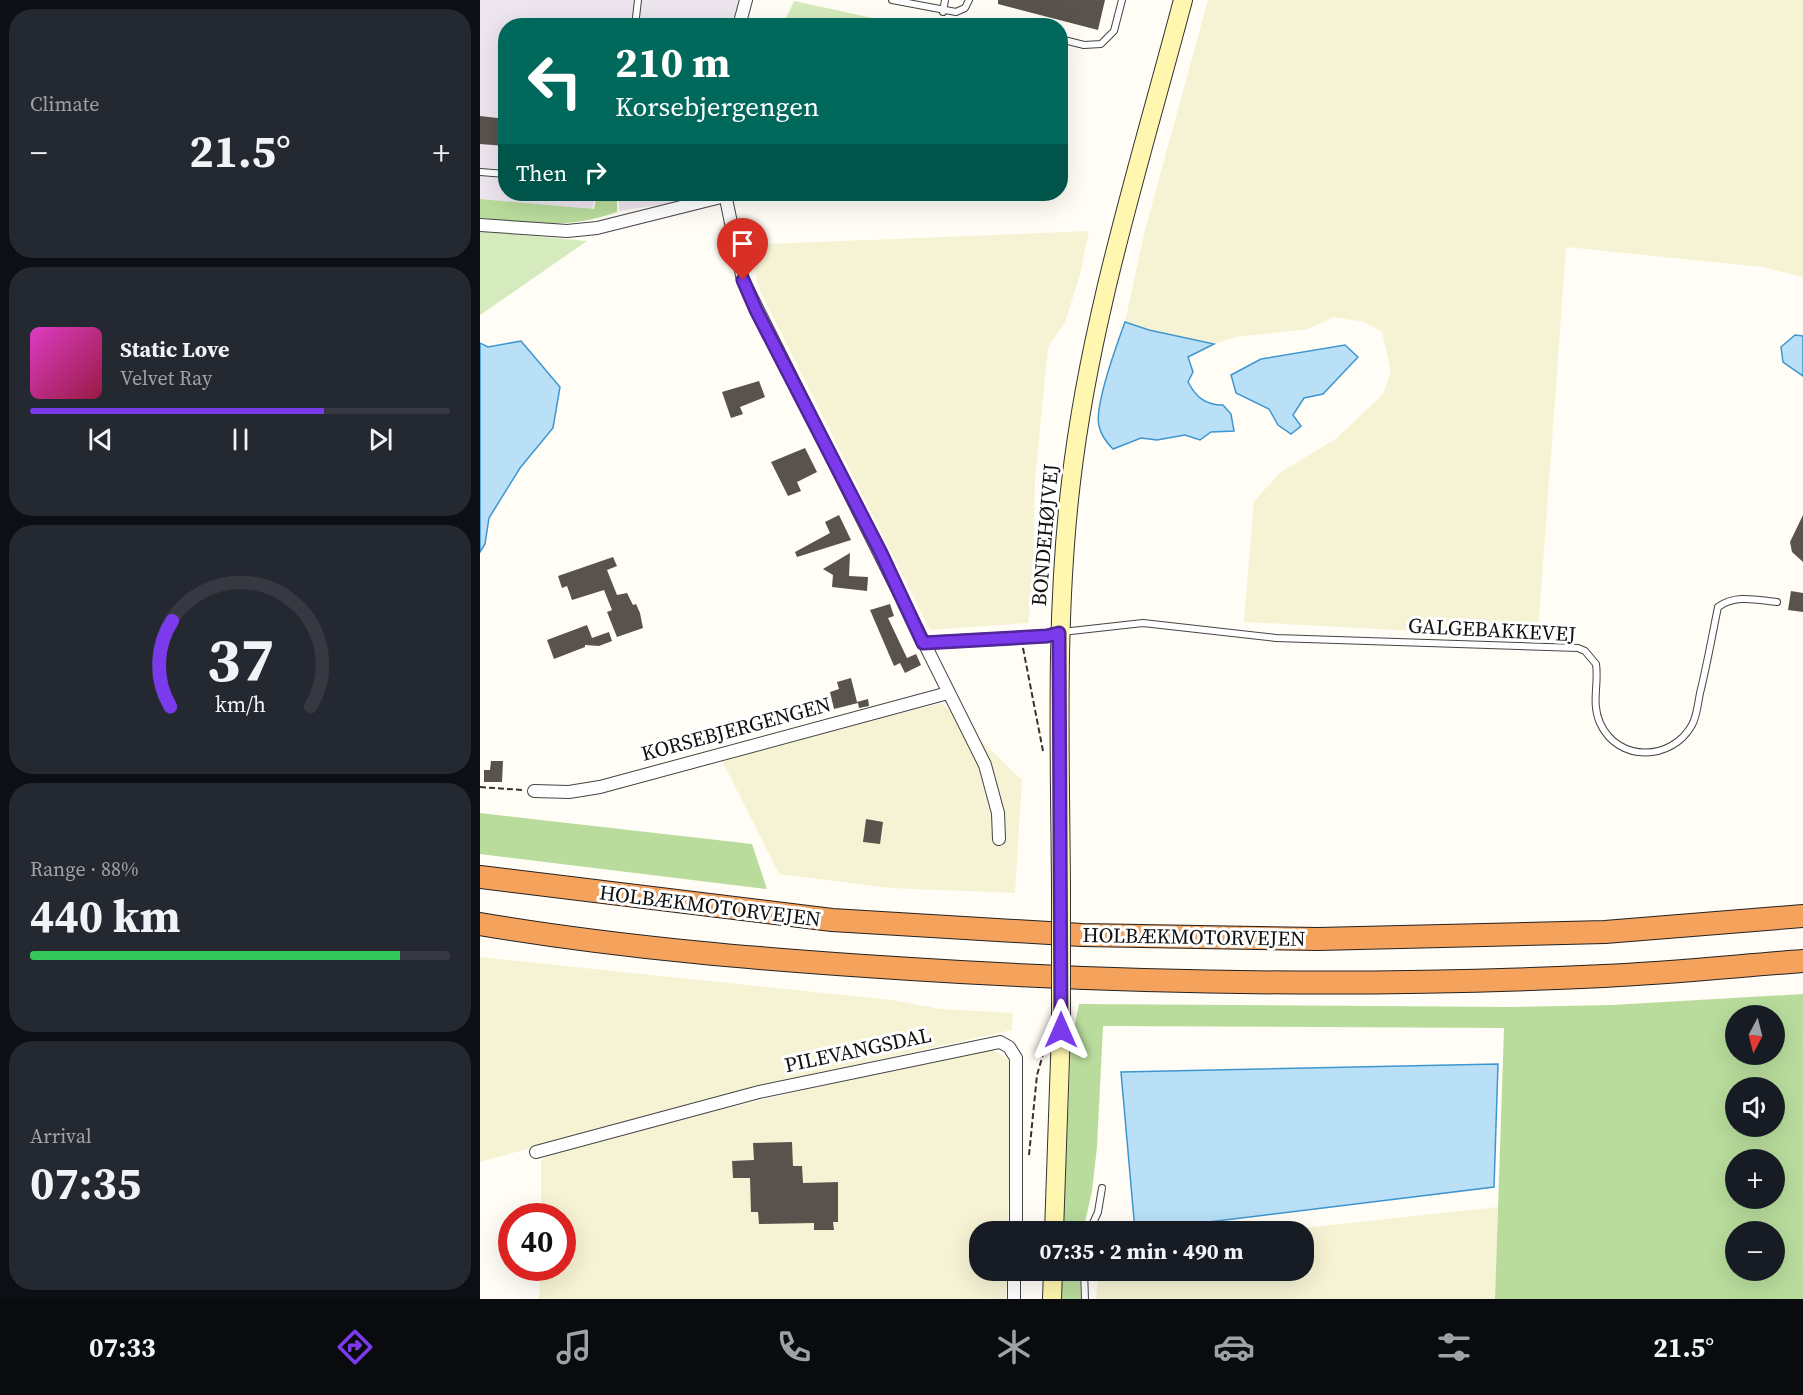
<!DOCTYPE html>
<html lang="en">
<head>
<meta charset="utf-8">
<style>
	body { margin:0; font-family:"Source Serif 4",serif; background:#242831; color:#f1f3f6; height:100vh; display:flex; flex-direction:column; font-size:22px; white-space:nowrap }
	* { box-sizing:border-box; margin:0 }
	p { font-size:20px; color:#9ea1a6 }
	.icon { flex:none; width:33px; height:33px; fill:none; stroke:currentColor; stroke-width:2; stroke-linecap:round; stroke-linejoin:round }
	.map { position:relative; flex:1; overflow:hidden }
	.sheet { display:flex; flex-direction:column; gap:9px; padding:9px; background:#0d0f14; width:480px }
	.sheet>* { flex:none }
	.guide { position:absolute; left:18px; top:18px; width:570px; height:183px; border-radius:24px; box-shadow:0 6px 24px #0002; background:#00695c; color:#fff; overflow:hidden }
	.needle { width:39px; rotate:187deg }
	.buttons { position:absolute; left:1245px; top:1005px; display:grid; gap:12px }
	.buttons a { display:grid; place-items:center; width:60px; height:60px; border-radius:50%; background:#171b24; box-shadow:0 6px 24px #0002; font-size:30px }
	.speed { position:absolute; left:18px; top:1203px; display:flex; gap:12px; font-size:30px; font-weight:700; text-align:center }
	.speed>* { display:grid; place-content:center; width:78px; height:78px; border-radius:50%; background:#171b24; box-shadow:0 6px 24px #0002; line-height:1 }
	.speed .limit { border:9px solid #d22; background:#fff; color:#111 }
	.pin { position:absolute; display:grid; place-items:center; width:51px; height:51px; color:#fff; margin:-62px -26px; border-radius:50% 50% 50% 0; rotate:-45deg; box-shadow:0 0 6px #0007 }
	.pin .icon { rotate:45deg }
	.me { position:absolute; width:66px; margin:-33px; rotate:0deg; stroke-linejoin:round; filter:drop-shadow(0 0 4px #0008) }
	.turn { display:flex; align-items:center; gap:21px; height:126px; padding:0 18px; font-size:27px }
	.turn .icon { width:78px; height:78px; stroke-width:2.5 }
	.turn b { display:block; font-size:42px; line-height:51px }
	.then { display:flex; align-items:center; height:57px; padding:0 18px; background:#0003; gap:12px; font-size:22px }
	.big { font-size:45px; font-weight:700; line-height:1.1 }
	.sheet .tile { flex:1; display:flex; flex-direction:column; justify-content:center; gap:9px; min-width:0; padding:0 21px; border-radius:24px; background:#242831 }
	.sheet .dial { align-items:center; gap:0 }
	.dial svg { height:156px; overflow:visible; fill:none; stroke:#363941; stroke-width:7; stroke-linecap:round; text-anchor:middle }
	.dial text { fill:#f1f3f6; stroke:none }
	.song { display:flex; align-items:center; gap:18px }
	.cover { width:72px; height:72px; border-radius:9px; background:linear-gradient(135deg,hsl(310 70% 55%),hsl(340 70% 35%)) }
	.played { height:6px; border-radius:3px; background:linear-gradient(90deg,#7c3aed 70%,#363941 70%) }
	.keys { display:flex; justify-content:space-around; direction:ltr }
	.heat { display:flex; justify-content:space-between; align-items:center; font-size:33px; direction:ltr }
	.charge { height:9px; border-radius:4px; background:linear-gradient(90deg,#34c759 88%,#363941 0) }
	.trip { position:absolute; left:489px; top:1221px; width:345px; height:60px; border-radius:24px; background:#171b24; box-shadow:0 6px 24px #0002; font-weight:700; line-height:60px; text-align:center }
	.tabs { display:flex; height:96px; justify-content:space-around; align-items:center; background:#090b0e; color:#9ea1a6 }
	.tabs .icon { width:42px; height:42px }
	.tabs .selected { color:#7c3aed }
	.tabs b { font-size:27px; color:#f1f3f6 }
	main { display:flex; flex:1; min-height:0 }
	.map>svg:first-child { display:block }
	.industrial { fill:#eee6ef }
	.farmland { fill:#f6f3d4 }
	.green { fill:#d5ebbd }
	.forest { fill:#b9dc9c; fill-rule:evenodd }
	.water { fill:#b9e0f7; stroke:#3f96cf; stroke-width:1.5 }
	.building { fill:#5a524d }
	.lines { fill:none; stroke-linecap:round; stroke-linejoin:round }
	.lane-casing { stroke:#444; stroke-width:8 }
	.street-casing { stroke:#444; stroke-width:14 }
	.secondary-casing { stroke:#333; stroke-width:20 }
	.highway-casing { stroke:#222; stroke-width:24 }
	.path { stroke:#333; stroke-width:2; stroke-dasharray:6 3; stroke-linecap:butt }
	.lane { stroke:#fff; stroke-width:6 }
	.street { stroke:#fff; stroke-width:12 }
	.secondary { stroke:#fff6b0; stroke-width:18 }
	.highway { stroke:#f5a25d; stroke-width:22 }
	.secondary-bridge-casing { stroke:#333; stroke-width:20; stroke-linecap:butt }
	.secondary-bridge { stroke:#fff6b0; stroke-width:18 }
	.route-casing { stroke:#51269a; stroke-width:15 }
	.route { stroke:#7c3aed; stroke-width:10 }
	.labels { text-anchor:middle; stroke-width:6; stroke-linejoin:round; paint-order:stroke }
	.street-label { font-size:21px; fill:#111; stroke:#fff }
</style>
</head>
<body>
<main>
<section class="sheet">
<div class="tile"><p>Climate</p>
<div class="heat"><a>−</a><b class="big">21.5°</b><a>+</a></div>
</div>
<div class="tile">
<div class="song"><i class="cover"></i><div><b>Static Love</b><p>Velvet Ray</p></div></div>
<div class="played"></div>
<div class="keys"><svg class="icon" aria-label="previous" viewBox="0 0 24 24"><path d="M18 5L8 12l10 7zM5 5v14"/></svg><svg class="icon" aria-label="pause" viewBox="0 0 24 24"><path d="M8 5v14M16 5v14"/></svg><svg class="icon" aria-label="next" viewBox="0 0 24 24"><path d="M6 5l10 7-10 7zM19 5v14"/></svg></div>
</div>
<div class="tile dial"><svg viewBox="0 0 100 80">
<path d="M14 69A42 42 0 1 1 86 69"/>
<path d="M14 69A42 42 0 0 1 15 25" stroke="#7c3aed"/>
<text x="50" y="56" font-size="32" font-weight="700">37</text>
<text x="50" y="72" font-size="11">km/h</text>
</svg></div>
<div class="tile"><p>Range · 88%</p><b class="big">440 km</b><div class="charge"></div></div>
<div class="tile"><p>Arrival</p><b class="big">07:35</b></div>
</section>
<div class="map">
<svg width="1323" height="1299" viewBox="0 0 1323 1299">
	<rect width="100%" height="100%" fill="#fffdf5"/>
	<g class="industrial">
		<path d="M0 0H261L255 25 26 26V194H115L112 211 0 199Z"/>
		<path d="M139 194H225L211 200 139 211Z"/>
	</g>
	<g class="farmland">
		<path d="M728 0H1323V277L1283 267 1086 247 1058 634 1048 637 764 622 774 501 801 472 857 438 903 394 911 371 902 332 884 322 854 317 827 329 756 337 734 344 669 330 645 322 665 230Z"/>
		<path d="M609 231 600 275 585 322 568 347 555 480 553 590 548 623 450 630 281 293 266 245Z"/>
		<path d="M462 703 542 780 535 893 410 888 299 874 241 759Z"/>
		<path d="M0 957 412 1000 461 1009 533 1013 532 1030 275 1087 0 1162Z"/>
		<path d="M500 1049 513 1050 528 1059 532 1068 528 1231 500 1232V1270L527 1271 526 1299H59L60 1268H82V1216H61V1161L68 1154 157 1129Z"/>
		<path d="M1018 1207 1015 1299H616L619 1271 824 1270V1232L795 1231Z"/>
	</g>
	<g class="green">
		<path d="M314 1 397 19 395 25H303Z"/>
		<path d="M0 231 107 241 0 315Z"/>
	</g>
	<g class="forest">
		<path d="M117 194H137V212C86 230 52 223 0 218V199L114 209Z"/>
		<path d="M0 813 272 844 287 889 0 854Z"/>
		<path d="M1323 994V1299H1015L1024 1028 623 1026 617 1147 612 1191 603 1231 583 1232 591 1043 599 1004 1030 1007 1132 1005ZM1256 1016H1294V1054H1256ZM1256 1088H1294V1126H1256ZM1256 1160H1294V1198H1256ZM1256 1232H1294V1270H1256Z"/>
		<path d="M582 1271H600L601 1299H581Z"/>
	</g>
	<g class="water">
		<path d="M645 322 669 330 734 344 708 357 713 372 708 382C716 397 725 405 743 405L751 414 754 431 731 432 720 440 705 435 677 440 661 438 633 449C627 443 621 435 619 426 614 407 638 341 645 322Z"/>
		<path d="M1315 335 1323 336V376L1303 362 1301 347Z"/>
		<path d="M41 341 80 387 73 428 40 468 9 518 5 544 0 552V343L8 347Z"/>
		<path d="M865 345 878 357 843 394 824 398 813 415 821 426 811 434 798 425 789 409 756 393 751 375 781 359Z"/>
		<path d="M1018 1064 1014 1187 655 1231 641 1072Z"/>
	</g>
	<g class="building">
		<path d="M518 0H625L618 30 518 4Z"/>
		<path d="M0 116 26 119V146L0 144Z"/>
		<path d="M279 381 285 397 260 407 263 414 251 418 242 392Z"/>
		<path d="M325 448 337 472 317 482 321 491 308 496 291 462Z"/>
		<path d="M359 515 371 540 317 557 315 552 350 533 345 522Z"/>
		<path d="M1323 515V562L1312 552 1310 542Z"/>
		<path d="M370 553 369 576 388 577 387 591 352 587 353 575 343 569Z"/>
		<path d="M133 557 137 566 127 570 137 595 147 593 153 605 156 604 160 613 163 628 137 637 127 612 132 610 124 590 92 600 87 586 82 588 78 576Z"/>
		<path d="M1311 591 1323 593V612L1308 610Z"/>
		<path d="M410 604 414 616 408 618 427 658 436 654 441 665 425 673 420 663 414 666 390 610Z"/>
		<path d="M107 625 112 638 129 632 132 641 119 646 105 645V647L74 659 67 640Z"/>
		<path d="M371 678 377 702 388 699 389 706 379 708 378 703 354 709 350 692 359 689 357 682Z"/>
		<path d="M11 761H23L22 782H4V770H10Z"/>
		<path d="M386 819 403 822 400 844 383 842Z"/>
		<path d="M312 1142 313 1166H322L323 1183 358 1182V1222H353L354 1230H334V1223L279 1224 278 1212H271L270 1178H253L252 1161 274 1160 273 1143Z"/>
	</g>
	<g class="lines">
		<defs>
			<g id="lane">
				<path d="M412 0 476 12 485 8 489 0"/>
				<path d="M463 12 465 0"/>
				<path d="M155 26 158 0"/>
				<path d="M580 39 604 45 621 44 634 31 642 0"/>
				<path d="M0 172 26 174"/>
				<path d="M582 632 663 623 796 638 1098 648 1105 651 1116 664C1119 684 1111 703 1120 723 1138 763 1192 761 1212 725 1217 716 1218 703 1220 693 1227 665 1232 636 1238 607 1255 594 1277 600 1297 602"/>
				<path d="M609 1232 618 1212 622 1188"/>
				<path d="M604 1270 605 1299"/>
			</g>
			<g id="street">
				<path d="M259 26 266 0"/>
				<path d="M245 194 263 280 505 765 518 813 519 839"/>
				<path d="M0 225 87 231 117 228 245 196"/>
				<path d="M443 643 567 636 579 633"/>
				<path d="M54 791 89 792 120 787 468 693"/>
				<path d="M56 1152 279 1092 520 1042 529 1047 536 1058V1232"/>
				<path d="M534 1299V1270"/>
			</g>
			<g id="secondary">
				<path d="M581 886C580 751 575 616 591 482 610 318 661 159 703 0"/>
				<path d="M574 1232 581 1030"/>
				<path d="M572 1299 573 1270"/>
			</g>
			<g id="highway">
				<path d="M0 877 352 920 602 935 838 939 1125 932 1323 916"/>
				<path d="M0 924C142 948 287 960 431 969 662 984 893 987 1124 976 1190 973 1257 966 1323 961"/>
			</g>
		</defs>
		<use href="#lane" class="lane-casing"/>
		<use href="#street" class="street-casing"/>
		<use href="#secondary" class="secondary-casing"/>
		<use href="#highway" class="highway-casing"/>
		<g class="path">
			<path d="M401 26V24"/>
			<path d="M543 648 563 751"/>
			<path d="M0 787 42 790"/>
			<path d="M549 1155 557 1075 564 1051"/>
		</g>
		<use href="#lane" class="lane"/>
		<use href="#street" class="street"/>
		<use href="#secondary" class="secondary"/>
		<use href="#highway" class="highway"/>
		<defs>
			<path id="secondary-bridge" d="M581 1030V886"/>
		</defs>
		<use href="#secondary-bridge" class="secondary-bridge-casing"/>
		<use href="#secondary-bridge" class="secondary-bridge"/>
	</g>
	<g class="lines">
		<defs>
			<path id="route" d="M263 280 276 310 401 553 443 643 567 636 579 633 581 1030"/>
		</defs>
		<use href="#route" class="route-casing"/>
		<use href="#route" class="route"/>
	</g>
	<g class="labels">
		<g class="street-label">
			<text transform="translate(565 535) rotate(-85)" y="7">BONDEHØJVEJ</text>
			<text transform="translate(1012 630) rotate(3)" y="7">GALGEBAKKEVEJ</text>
			<text transform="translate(256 729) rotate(-15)" y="7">KORSEBJERGENGEN</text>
			<text transform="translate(230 906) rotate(7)" y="7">HOLBÆKMOTORVEJEN</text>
			<text transform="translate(714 937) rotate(1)" y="7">HOLBÆKMOTORVEJEN</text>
			<text transform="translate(378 1050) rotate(-12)" y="7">PILEVANGSDAL</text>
		</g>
	</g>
</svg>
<div class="buttons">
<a><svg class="needle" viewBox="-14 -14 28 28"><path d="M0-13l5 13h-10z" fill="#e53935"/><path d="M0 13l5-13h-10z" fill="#9ea1a6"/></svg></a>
<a><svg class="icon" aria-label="sound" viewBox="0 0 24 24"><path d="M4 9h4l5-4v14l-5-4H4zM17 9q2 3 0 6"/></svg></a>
<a>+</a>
<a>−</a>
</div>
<div class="speed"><div class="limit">40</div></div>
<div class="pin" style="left:263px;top:280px;background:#d93025"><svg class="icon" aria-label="arrive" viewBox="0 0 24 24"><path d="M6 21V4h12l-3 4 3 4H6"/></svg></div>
<svg class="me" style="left:581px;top:1030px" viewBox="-20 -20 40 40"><path d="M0-17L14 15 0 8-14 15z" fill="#7c3aed" stroke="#fff" stroke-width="4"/></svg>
<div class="trip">07:35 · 2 min · 490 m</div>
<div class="guide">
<div class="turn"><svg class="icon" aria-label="left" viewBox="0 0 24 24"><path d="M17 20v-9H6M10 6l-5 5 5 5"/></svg><div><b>210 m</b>Korsebjergengen</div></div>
<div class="then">Then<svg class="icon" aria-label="right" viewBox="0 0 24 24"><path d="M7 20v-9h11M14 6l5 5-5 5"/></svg></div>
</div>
</div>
</main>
<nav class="tabs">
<b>07:33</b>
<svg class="icon selected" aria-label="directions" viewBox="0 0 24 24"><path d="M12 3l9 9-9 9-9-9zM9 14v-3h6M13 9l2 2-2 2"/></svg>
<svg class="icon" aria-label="music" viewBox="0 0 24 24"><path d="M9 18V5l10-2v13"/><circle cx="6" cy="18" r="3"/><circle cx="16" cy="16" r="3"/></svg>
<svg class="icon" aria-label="phone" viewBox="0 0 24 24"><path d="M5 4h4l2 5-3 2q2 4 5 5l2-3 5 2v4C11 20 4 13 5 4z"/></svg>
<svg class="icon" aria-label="climate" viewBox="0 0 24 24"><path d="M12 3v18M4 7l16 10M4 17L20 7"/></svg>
<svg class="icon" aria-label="car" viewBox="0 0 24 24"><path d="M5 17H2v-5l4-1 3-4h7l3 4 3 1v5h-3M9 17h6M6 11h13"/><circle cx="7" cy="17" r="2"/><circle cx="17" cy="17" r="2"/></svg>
<svg class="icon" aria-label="filters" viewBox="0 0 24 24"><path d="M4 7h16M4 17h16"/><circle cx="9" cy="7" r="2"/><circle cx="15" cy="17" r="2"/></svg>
<b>21.5°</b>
</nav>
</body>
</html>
